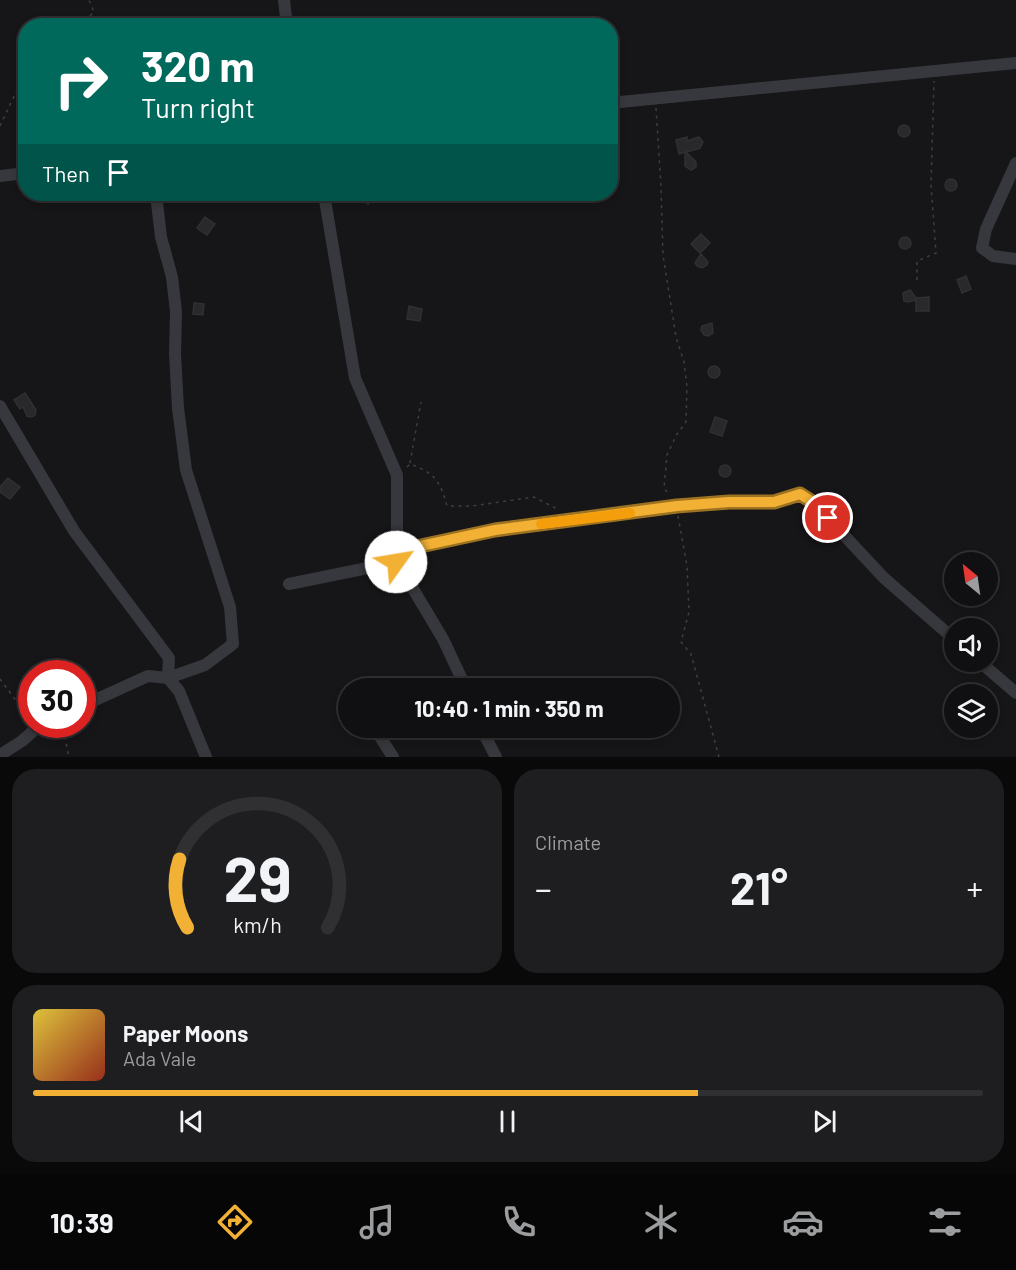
<!DOCTYPE html>
<html lang="en">
<head>
<meta charset="utf-8">
<style>
	body { margin:0; font-family:Barlow,sans-serif; background:#1e1e20; color:#f1f3f6; height:100vh; display:flex; flex-direction:column; font-size:22px; white-space:nowrap }
	* { box-sizing:border-box; margin:0 }
	p { font-size:20px; color:#9c9d9f }
	.icon { flex:none; width:33px; height:33px; fill:none; stroke:currentColor; stroke-width:2; stroke-linecap:round; stroke-linejoin:round }
	.map { position:relative; height:757px; overflow:hidden }
	.panel { display:flex; flex-direction:column; gap:12px; padding:12px; background:#09090a; flex:1 }
	.panel>* { flex:none }
	.banner { position:absolute; left:18px; top:18px; width:600px; height:183px; border-radius:24px; box-shadow:0 3px 9px #0003,0 0 0 2px #303032; background:#00695c; color:#fff; overflow:hidden }
	.needle { width:39px; rotate:331deg }
	.buttons { position:absolute; left:944px; top:552px; display:grid; gap:12px }
	.buttons a { display:grid; place-items:center; width:54px; height:54px; border-radius:50%; background:#101012; box-shadow:0 3px 9px #0003,0 0 0 2px #303032; font-size:30px }
	.speed { position:absolute; left:18px; top:660px; display:flex; gap:12px; font-size:30px; font-weight:700; text-align:center }
	.speed>* { display:grid; place-content:center; width:78px; height:78px; border-radius:50%; background:#101012; box-shadow:0 3px 9px #0003,0 0 0 2px #303032; line-height:1 }
	.speed .limit { border:9px solid #d22; background:#fff; color:#111 }
	.pin { position:absolute; display:grid; place-items:center; width:51px; height:51px; color:#fff; margin:-26px; border:3px solid #fff; border-radius:50%; box-shadow:0 2px 6px #0007 }
	.me { position:absolute; width:66px; margin:-33px; rotate:58deg; stroke-linejoin:round; filter:drop-shadow(0 0 4px #0008) }
	.turn { display:flex; align-items:center; gap:21px; height:126px; padding:0 24px; font-size:27px }
	.turn .icon { width:78px; height:78px; stroke-width:2.5 }
	.turn b { display:block; font-size:42px; line-height:51px }
	.then { display:flex; align-items:center; height:57px; padding:0 24px; background:#0003; gap:12px; font-size:22px }
	.big { font-size:45px; font-weight:700; line-height:1.1 }
	.panel .widget { flex:1; display:flex; flex-direction:column; justify-content:center; gap:9px; min-width:0; padding:0 21px; border-radius:24px; background:#1e1e20 }
	.panel .dial { align-items:center; gap:0 }
	.dial svg { height:156px; overflow:visible; fill:none; stroke:#303032; stroke-width:7; stroke-linecap:round; text-anchor:middle }
	.dial text { fill:#f1f3f6; stroke:none }
	.song { display:flex; align-items:center; gap:18px }
	.cover { width:72px; height:72px; border-radius:9px; background:linear-gradient(135deg,hsl(50 70% 55%),hsl(10 70% 35%)) }
	.played { height:6px; border-radius:3px; background:linear-gradient(90deg,#f2b134 70%,#303032 70%) }
	.keys { display:flex; justify-content:space-around; direction:ltr }
	.heat { display:flex; justify-content:space-between; align-items:center; font-size:33px; direction:ltr }
	.panel .tiles { flex:1; display:grid; gap:12px; grid-template-columns:1fr 1fr }
	.widget:last-child { grid-column:span 2 }
	.trip { position:absolute; left:338px; top:678px; width:342px; height:60px; border-radius:30px; background:#101012; box-shadow:0 3px 9px #0003,0 0 0 2px #303032; font-weight:700; line-height:60px; text-align:center }
	.tabs { display:flex; height:96px; justify-content:space-around; align-items:center; background:#060607; color:#9c9d9f }
	.tabs .icon { width:42px; height:42px }
	.tabs .active { color:#f2b134 }
	.tabs b { font-size:27px; color:#f1f3f6 }
	.map>svg:first-child { display:block }
	.building { fill:#29292c; stroke:#303034; stroke-width:1.5 }
	.lines { fill:none; stroke-linecap:round; stroke-linejoin:round }
	.path { stroke:#3d3f44; stroke-width:1.5; stroke-dasharray:3 4.5; stroke-linecap:butt }
	.minor { stroke:#37383d; stroke-width:12 }
	.route-casing { stroke:#9d7322; stroke-width:15 }
	.route { stroke:#f2b134; stroke-width:10 }
	.slow { stroke:#f59e0b; stroke-width:10 }
</style>
</head>
<body>
<div class="map">
<svg width="1016" height="757" viewBox="0 0 1016 757">
	<rect width="100%" height="100%" fill="#161618"/>
	<g class="building">
		<circle cx="904" cy="131" r="6"/>
		<path d="M687 137V141L699 137 703 142 700 148 686 152 696 162V167L691 170 685 166V152L679 154 676 140Z"/>
		<circle cx="951" cy="185" r="6"/>
		<path d="M354 194H376L368 204Z"/>
		<path d="M205 217 215 224 207 235 197 228Z"/>
		<path d="M701 234 710 243 700 253 691 244Z"/>
		<circle cx="905" cy="243" r="6"/>
		<path d="M701 254 708 262 707 265 702 268 697 266 695 263Z"/>
		<path d="M966 276 971 289 962 293 957 280Z"/>
		<path d="M910 290 916 298 929 297V311H916V300L909 302 904 301 903 293Z"/>
		<path d="M194 303 204 304 203 315 193 314Z"/>
		<path d="M409 306 422 309 420 321 407 319Z"/>
		<path d="M712 323 713 333 708 336 704 335 701 330 702 326Z"/>
		<circle cx="714" cy="372" r="6"/>
		<path d="M25 393 36 410 35 415 32 417 27 416 23 407 20 409 14 400Z"/>
		<path d="M715 417 727 421 722 436 710 432Z"/>
		<circle cx="725" cy="471" r="6"/>
		<path d="M8 478 20 487 10 499 0 492V487Z"/>
	</g>
	<g class="lines">
		<g class="path">
			<path d="M79 26 94 12 89 0"/>
			<path d="M656 108 661 186 663 255 676 337 684 362 687 387 686 422 677 434 667 455 664 488 669 495"/>
			<path d="M0 126 18 88 26 78"/>
			<path d="M917 280V261L936 253 931 185 934 81"/>
			<path d="M410 463 421 402"/>
			<path d="M407 467 410 464C435 473 440 481 447 506H472L534 497 559 510"/>
			<path d="M678 516 687 566 689 612 681 642 691 654 719 757"/>
			<path d="M0 679 20 706 32 714"/>
			<path d="M56 724 65 738 69 757"/>
		</g>
		<g class="minor">
			<path d="M284 0 287 26"/>
			<path d="M610 103 1016 63"/>
			<path d="M1016 163 986 229 982 248 993 256 1016 259"/>
			<path d="M0 176 26 173"/>
			<path d="M324 194 355 378 397 475V562L443 639 466 688"/>
			<path d="M0 406 74 531 169 658 168 678 205 665 233 644 230 607 186 470 178 408 175 354 176 312 172 277 161 237 156 194"/>
			<path d="M289 584 397 562 416 547 495 530 677 506 729 503 774 502 800 494 814 503 884 578 954 639"/>
			<path d="M980 662 1016 693"/>
			<path d="M82 706 148 676 168 678 179 691 206 757"/>
			<path d="M481 728 496 757"/>
			<path d="M377 732 393 757"/>
			<path d="M0 755 22 741 41 724"/>
		</g>
	</g>
	<g class="lines">
		<defs>
			<path id="route" d="M396 562 416 547 495 530 677 506 729 502H774L800 494 814 503 828 518"/>
		</defs>
		<use href="#route" class="route-casing"/>
		<use href="#route" class="route"/>
		<path class="slow" d="M541 524 630 513"/>
	</g>
</svg>
<div class="buttons">
<a><svg class="needle" viewBox="-14 -14 28 28"><path d="M0-13l5 13h-10z" fill="#e53935"/><path d="M0 13l5-13h-10z" fill="#9c9d9f"/></svg></a>
<a><svg class="icon" aria-label="sound" viewBox="0 0 24 24"><path d="M4 9h4l5-4v14l-5-4H4zM17 9q2 3 0 6"/></svg></a>
<a><svg class="icon" aria-label="layers" viewBox="0 0 24 24"><path d="M12 4l9 5-9 5-9-5zM3 14l9 5 9-5"/></svg></a>
</div>
<div class="speed"><div class="limit">30</div></div>
<div class="pin" style="left:828px;top:518px;background:#d93025"><svg class="icon" aria-label="arrive" viewBox="0 0 24 24"><path d="M6 21V4h12l-3 4 3 4H6"/></svg></div>
<svg class="me" style="left:396px;top:562px" viewBox="-20 -20 40 40"><circle r="19" fill="#fff"/><path d="M0-13L10 11 0 6-10 11z" fill="#f2b134"/></svg>
<div class="trip">10:40 · 1 min · 350 m</div>
<div class="banner">
<div class="turn"><svg class="icon" aria-label="right" viewBox="0 0 24 24"><path d="M7 20v-9h11M14 6l5 5-5 5"/></svg><div><b>320 m</b>Turn right</div></div>
<div class="then">Then<svg class="icon" aria-label="arrive" viewBox="0 0 24 24"><path d="M6 21V4h12l-3 4 3 4H6"/></svg></div>
</div>
</div>
<section class="panel">
<div class="tiles">
<div class="widget dial"><svg viewBox="0 0 100 80">
<path d="M14 69A42 42 0 1 1 86 69"/>
<path d="M14 69A42 42 0 0 1 10 34" stroke="#f2b134"/>
<text x="50" y="56" font-size="32" font-weight="700">29</text>
<text x="50" y="72" font-size="11">km/h</text>
</svg></div>
<div class="widget"><p>Climate</p>
<div class="heat"><a>−</a><b class="big">21°</b><a>+</a></div>
</div>
<div class="widget">
<div class="song"><i class="cover"></i><div><b>Paper Moons</b><p>Ada Vale</p></div></div>
<div class="played"></div>
<div class="keys"><svg class="icon" aria-label="previous" viewBox="0 0 24 24"><path d="M18 5L8 12l10 7zM5 5v14"/></svg><svg class="icon" aria-label="pause" viewBox="0 0 24 24"><path d="M8 5v14M16 5v14"/></svg><svg class="icon" aria-label="next" viewBox="0 0 24 24"><path d="M6 5l10 7-10 7zM19 5v14"/></svg></div>
</div>
</div>
</section>
<nav class="tabs">
<b>10:39</b>
<svg class="icon active" aria-label="directions" viewBox="0 0 24 24"><path d="M12 3l9 9-9 9-9-9zM9 14v-3h6M13 9l2 2-2 2"/></svg>
<svg class="icon" aria-label="music" viewBox="0 0 24 24"><path d="M9 18V5l10-2v13"/><circle cx="6" cy="18" r="3"/><circle cx="16" cy="16" r="3"/></svg>
<svg class="icon" aria-label="phone" viewBox="0 0 24 24"><path d="M5 4h4l2 5-3 2q2 4 5 5l2-3 5 2v4C11 20 4 13 5 4z"/></svg>
<svg class="icon" aria-label="climate" viewBox="0 0 24 24"><path d="M12 3v18M4 7l16 10M4 17L20 7"/></svg>
<svg class="icon" aria-label="car" viewBox="0 0 24 24"><path d="M5 17H2v-5l4-1 3-4h7l3 4 3 1v5h-3M9 17h6M6 11h13"/><circle cx="7" cy="17" r="2"/><circle cx="17" cy="17" r="2"/></svg>
<svg class="icon" aria-label="filters" viewBox="0 0 24 24"><path d="M4 7h16M4 17h16"/><circle cx="9" cy="7" r="2"/><circle cx="15" cy="17" r="2"/></svg>
</nav>
</body>
</html>
